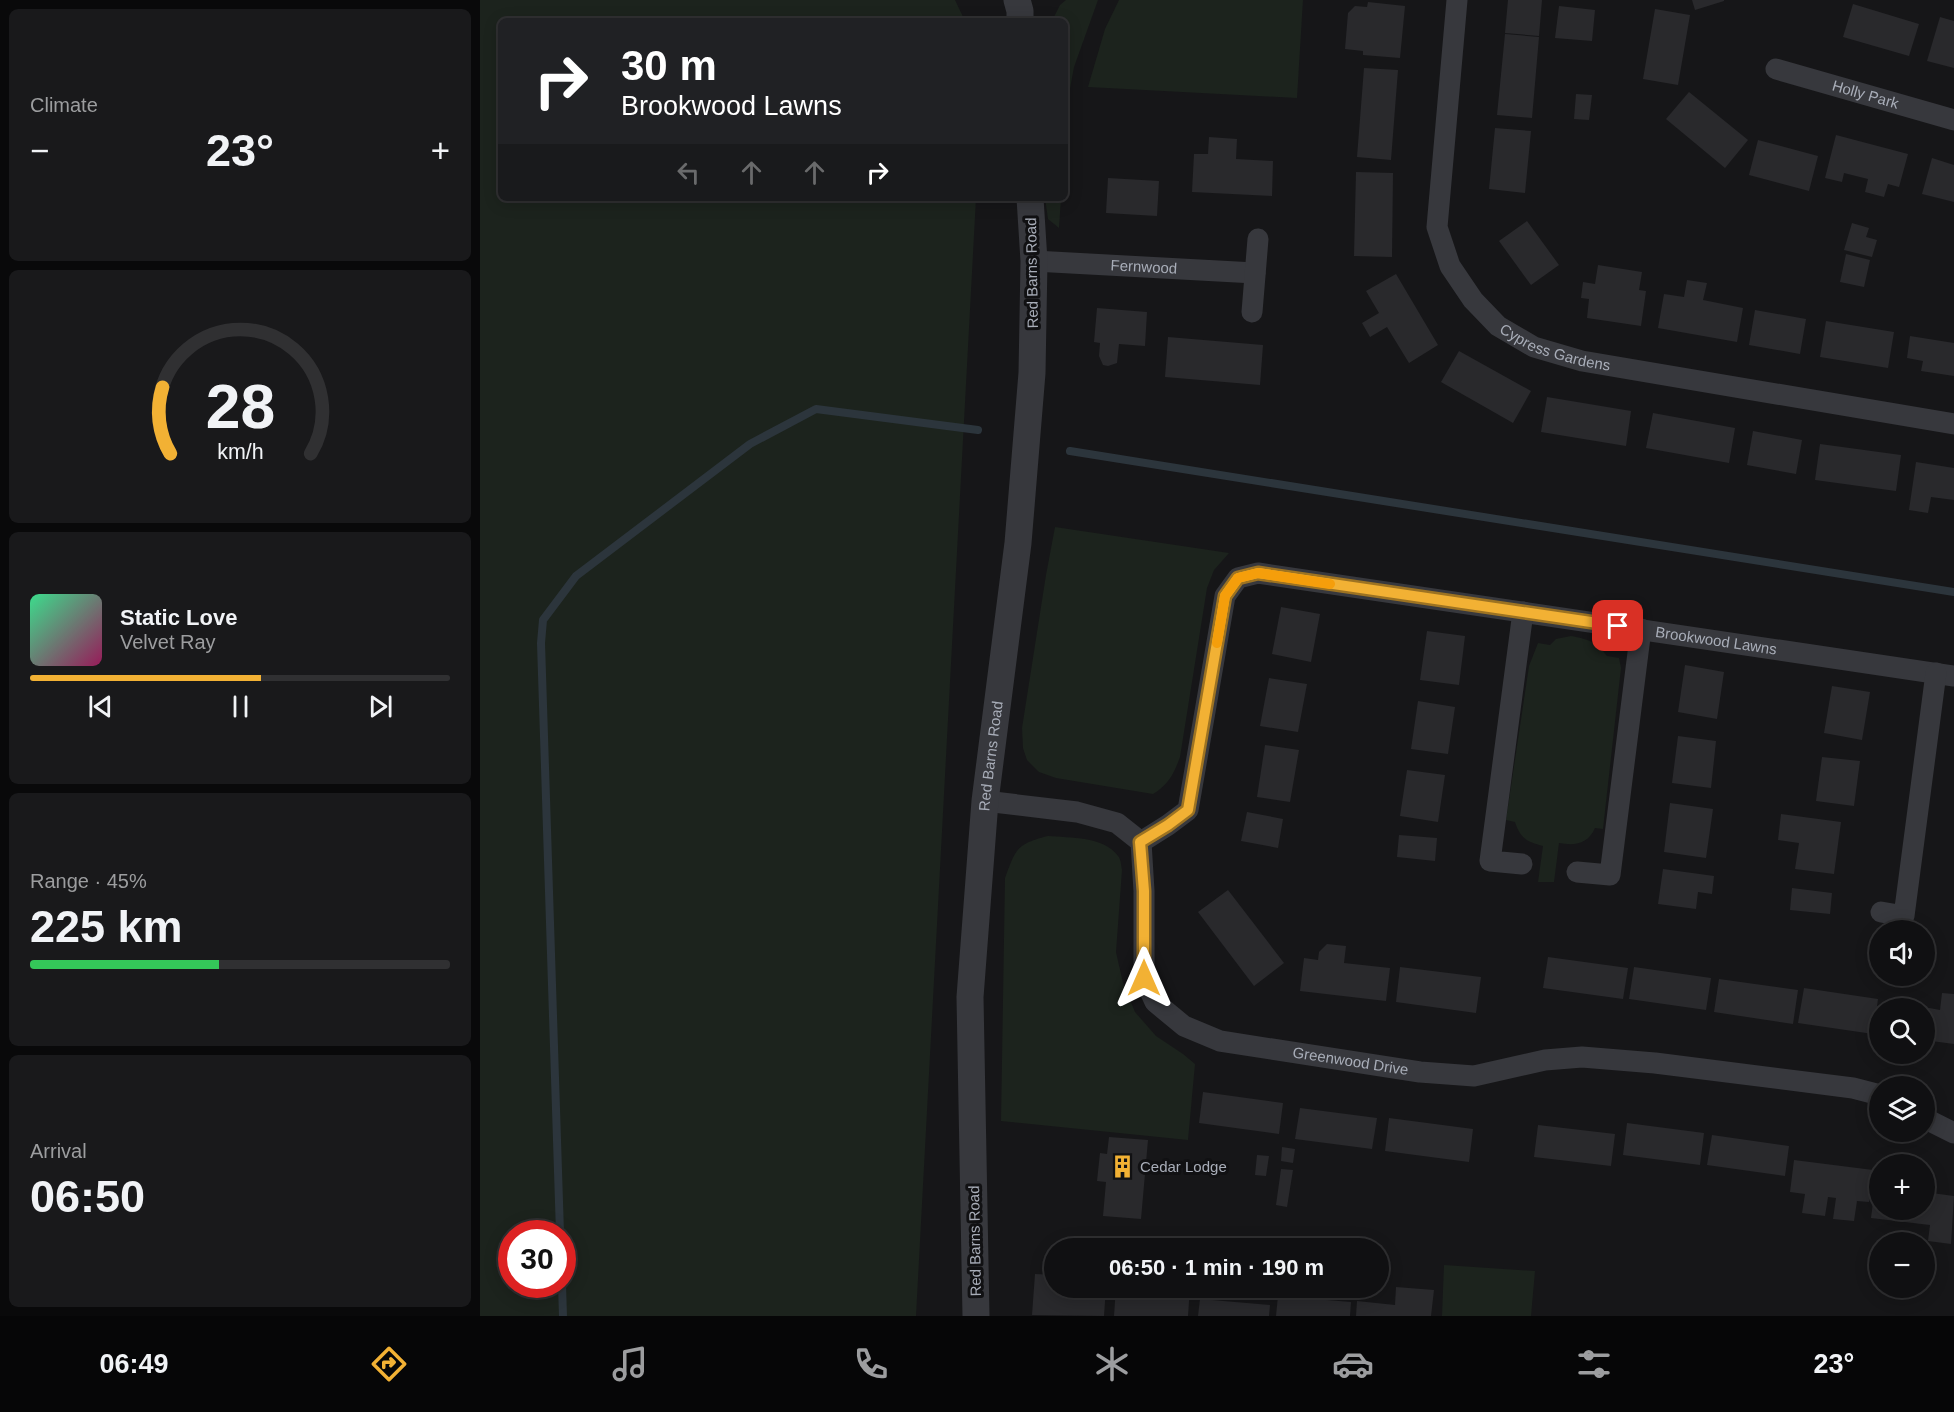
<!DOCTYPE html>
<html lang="en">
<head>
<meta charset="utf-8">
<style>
	body { margin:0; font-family:Helvetica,sans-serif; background:#19191b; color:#f1f3f6; height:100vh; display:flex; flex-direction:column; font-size:22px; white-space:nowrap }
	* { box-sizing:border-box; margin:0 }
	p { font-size:20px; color:#9c9d9f }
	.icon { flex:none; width:33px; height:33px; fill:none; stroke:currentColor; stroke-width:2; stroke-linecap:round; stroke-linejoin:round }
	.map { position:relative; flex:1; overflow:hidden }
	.details { display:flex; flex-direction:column; gap:9px; padding:9px; background:#09090a; width:480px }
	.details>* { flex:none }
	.guide { position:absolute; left:18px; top:18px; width:570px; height:183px; border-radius:9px; box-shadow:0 3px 15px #0003,0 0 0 2px #303032; background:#202124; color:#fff; overflow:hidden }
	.fabs { position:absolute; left:1389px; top:920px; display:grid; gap:12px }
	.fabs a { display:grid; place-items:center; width:66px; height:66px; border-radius:50%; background:#101012; box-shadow:0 3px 15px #0003,0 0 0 2px #303032; font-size:30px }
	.speed { position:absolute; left:18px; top:1220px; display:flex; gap:12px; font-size:30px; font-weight:700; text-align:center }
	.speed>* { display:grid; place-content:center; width:78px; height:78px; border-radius:50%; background:#101012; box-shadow:0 3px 15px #0003,0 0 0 2px #303032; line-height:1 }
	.speed .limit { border:9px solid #d22; background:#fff; color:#111 }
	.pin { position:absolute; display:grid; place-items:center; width:51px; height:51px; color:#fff; margin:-26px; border-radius:12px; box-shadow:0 3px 9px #0006 }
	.me { position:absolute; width:66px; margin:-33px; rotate:0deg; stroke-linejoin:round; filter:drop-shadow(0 0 4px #0008) }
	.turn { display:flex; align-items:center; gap:21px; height:126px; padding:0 24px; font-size:27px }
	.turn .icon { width:78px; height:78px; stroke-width:2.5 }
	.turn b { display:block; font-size:42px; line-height:51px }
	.lanes { display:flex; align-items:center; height:57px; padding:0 24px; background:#0003; justify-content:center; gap:30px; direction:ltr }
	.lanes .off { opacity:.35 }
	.big { font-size:45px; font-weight:800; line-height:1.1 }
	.details .card { flex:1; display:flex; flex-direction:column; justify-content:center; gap:9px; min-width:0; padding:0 21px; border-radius:9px; background:#19191b }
	.details .dial { align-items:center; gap:0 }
	.dial svg { height:156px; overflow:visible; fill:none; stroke:#303032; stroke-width:7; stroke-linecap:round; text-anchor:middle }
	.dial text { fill:#f1f3f6; stroke:none }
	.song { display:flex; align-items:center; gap:18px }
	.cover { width:72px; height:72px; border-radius:9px; background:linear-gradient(135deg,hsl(150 70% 55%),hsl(330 70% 35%)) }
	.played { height:6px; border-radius:3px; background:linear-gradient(90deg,#f2b134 55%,#303032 55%) }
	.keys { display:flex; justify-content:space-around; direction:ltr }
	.heat { display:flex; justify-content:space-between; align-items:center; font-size:33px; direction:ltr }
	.charge { height:9px; border-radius:4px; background:linear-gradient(90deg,#34c759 45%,#303032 0) }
	.trip { position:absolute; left:564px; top:1238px; width:345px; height:60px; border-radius:30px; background:#101012; box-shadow:0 3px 15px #0003,0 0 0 2px #303032; font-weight:800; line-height:60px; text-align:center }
	.tab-bar { display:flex; height:96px; justify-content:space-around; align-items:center; background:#060607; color:#9c9d9f }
	.tab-bar .icon { width:42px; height:42px }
	.tab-bar .current { color:#f2b134 }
	.tab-bar b { font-size:27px; color:#f1f3f6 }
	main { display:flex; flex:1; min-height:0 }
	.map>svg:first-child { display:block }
	.grass { fill:#1c231d; fill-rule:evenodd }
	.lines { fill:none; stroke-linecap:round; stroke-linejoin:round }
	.stream { stroke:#2c353c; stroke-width:8 }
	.building { fill:#29292c }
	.minor { stroke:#37383d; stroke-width:21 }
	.tertiary { stroke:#37383d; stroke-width:27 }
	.route-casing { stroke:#9d7322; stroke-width:15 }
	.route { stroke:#f2b134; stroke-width:10 }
	.slow { stroke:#f59e0b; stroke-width:10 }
	.labels { text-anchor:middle; stroke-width:6; stroke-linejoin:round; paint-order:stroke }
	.street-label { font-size:15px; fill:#a8adb8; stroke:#111113 }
	.poi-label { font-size:15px; fill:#a8adb8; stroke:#111113; text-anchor:start }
</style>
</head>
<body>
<main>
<section class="details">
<div class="card"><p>Climate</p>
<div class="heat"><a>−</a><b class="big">23°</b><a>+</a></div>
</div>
<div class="card dial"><svg viewBox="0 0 100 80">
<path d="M14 69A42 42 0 1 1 86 69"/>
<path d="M14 69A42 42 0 0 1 10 35" stroke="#f2b134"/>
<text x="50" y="56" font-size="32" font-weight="700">28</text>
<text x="50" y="72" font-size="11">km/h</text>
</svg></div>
<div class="card">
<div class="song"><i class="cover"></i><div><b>Static Love</b><p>Velvet Ray</p></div></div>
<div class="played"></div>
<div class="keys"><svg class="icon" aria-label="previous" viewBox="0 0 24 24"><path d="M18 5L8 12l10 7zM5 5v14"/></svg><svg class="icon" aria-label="pause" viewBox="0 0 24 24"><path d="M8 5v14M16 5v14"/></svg><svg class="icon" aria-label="next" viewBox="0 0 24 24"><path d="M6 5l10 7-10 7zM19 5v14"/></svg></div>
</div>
<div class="card"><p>Range · 45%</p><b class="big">225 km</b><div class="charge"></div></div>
<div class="card"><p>Arrival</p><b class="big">06:50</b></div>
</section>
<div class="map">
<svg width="1474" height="1316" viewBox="0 0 1474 1316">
	<rect width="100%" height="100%" fill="#161618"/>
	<g class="grass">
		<path d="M0 0H475L485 21H21V198H496L436 1316H0ZM32 1233H82V1284H32Z"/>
		<path d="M586 0H618L594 67 587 105 585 140V21H572L580 5Z"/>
		<path d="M639 0H823L817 98 608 87 625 29Z"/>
		<path d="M565 198H581L579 228 568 219Z"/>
		<path d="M575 527 749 553 734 570 727 588 700 757C694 774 688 785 673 794L576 778 559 772 547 760 543 748 542 728 566 575Z"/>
		<path d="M1091 636C1108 639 1117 642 1127 656L1139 658 1141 668 1123 829 1115 828C1108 844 1095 846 1079 843L1074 882H1058L1063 846C1047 842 1040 838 1035 822L1026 820 1049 666 1058 643 1070 645 1076 639Z"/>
		<path d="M568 836C590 838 624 836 638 856 641 859 641 865 642 870L636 952 643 983 655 1012 676 1036 703 1054 715 1064 708 1140 521 1121 525 878C536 849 536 844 568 836Z"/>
		<path d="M964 1265 1055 1271 1051 1316H962Z"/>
	</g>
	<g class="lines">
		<g class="stream">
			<path d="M590 451 1474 592"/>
			<path d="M80 1233 61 643 63 620 96 576 270 444 336 409 498 430"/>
			<path d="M82 1284 83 1316"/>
		</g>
	</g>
	<g class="building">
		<path d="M1028 0H1062L1059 36 1025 33Z"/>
		<path d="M1212 0H1244V1L1215 10Z"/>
		<path d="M888 2 925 6 920 58 883 55V51L865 49 868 13 875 6 887 7Z"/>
		<path d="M1373 4 1439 24 1429 56 1363 37Z"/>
		<path d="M1079 6 1115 10 1112 41 1075 38Z"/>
		<path d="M1175 9 1210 15 1198 85 1163 79Z"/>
		<path d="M1460 17 1474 21V68L1447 61Z"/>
		<path d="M1025 34 1059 37 1052 118 1017 115Z"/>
		<path d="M884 68 918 70 911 160 877 157Z"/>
		<path d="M1209 92 1268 140 1245 168 1186 119Z"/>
		<path d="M1096 94 1112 95 1109 120 1094 119Z"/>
		<path d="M1015 128 1051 131 1045 193 1009 189Z"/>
		<path d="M1356 135 1428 154 1419 187 1408 184 1404 197 1385 192 1388 179 1364 173 1362 182 1345 178Z"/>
		<path d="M729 137 757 139 756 159 793 161 792 196 712 192 714 154H728Z"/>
		<path d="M1278 140 1338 156 1329 191 1269 175Z"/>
		<path d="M1452 158 1474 165V202L1442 194Z"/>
		<path d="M876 172 913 173 912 257 874 256Z"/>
		<path d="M628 178 679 181 677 216 626 213Z"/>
		<path d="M1047 221 1079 265 1051 285 1019 241Z"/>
		<path d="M1372 223 1389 228 1386 237 1397 240 1392 257 1364 250Z"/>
		<path d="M1366 254 1390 260 1384 287 1360 282Z"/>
		<path d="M1118 265 1162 272 1159 290 1166 291 1161 326 1107 318 1109 299 1101 298 1103 282 1115 284Z"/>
		<path d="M916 274 958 345 929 363 907 327 890 337 882 323 899 313 886 291Z"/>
		<path d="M1207 280 1227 283 1223 300 1263 308 1257 342 1178 328 1184 294 1204 297Z"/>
		<path d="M617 308 667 312 665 346 639 344 637 363 628 366 623 365 619 356 620 343 614 342Z"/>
		<path d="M1275 310 1326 319 1320 354 1269 345Z"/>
		<path d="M1346 321 1414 332 1408 368 1340 357Z"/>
		<path d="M1430 336 1474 343V376L1441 371 1443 361 1427 358Z"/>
		<path d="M688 337 783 345 780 385 685 377Z"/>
		<path d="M979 351 1051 391 1033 423 961 382Z"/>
		<path d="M1067 397 1151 411 1146 446 1061 432Z"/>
		<path d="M1173 413 1255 428 1249 463 1166 448Z"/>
		<path d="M1273 431 1322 440 1316 474 1267 465Z"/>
		<path d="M1340 444 1421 455 1416 491 1335 480Z"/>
		<path d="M1436 462 1474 468V500L1451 497 1448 513 1429 510Z"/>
		<path d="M801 607 840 614 831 662 792 654Z"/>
		<path d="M947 631 985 636 979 685 940 680Z"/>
		<path d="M1205 665 1244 672 1237 719 1198 712Z"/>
		<path d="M789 678 827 684 818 732 780 726Z"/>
		<path d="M1352 686 1390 692 1382 740 1344 733Z"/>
		<path d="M938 701 975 707 968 754 931 749Z"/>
		<path d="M1198 736 1236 741 1231 788 1192 783Z"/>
		<path d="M785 745 819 750 810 802 777 797Z"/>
		<path d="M1342 757 1380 761 1374 806 1336 801Z"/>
		<path d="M927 770 965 775 958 822 920 816Z"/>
		<path d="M1190 803 1233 809 1226 858 1184 852Z"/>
		<path d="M767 812 803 819 798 848 761 841Z"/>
		<path d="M1301 814 1361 822 1354 874 1315 869 1319 843 1298 840Z"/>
		<path d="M919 835 957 838 955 861 917 857Z"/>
		<path d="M1183 869 1234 876 1232 894 1218 892 1216 909 1178 904Z"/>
		<path d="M1312 888 1352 893 1350 914 1310 910Z"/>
		<path d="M748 890 804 963 774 986 718 912Z"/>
		<path d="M847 944 866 946 864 963 910 968 906 1001 820 991 824 958 838 960 839 952Z"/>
		<path d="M1068 957 1148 968 1143 999 1063 988Z"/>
		<path d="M920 967 1001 977 996 1013 916 1002Z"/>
		<path d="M1154 967 1231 978 1226 1010 1149 999Z"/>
		<path d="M1239 979 1318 990 1313 1024 1234 1012Z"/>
		<path d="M1324 988 1398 999 1393 1034 1318 1023Z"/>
		<path d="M1462 993 1474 994V1044L1444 1040V1007L1460 1010Z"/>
		<path d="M723 1092 803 1103 799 1134 719 1123Z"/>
		<path d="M820 1108 897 1118 892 1149 815 1139Z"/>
		<path d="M909 1118 993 1129 989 1162 905 1151Z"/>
		<path d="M1147 1123 1224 1133 1220 1165 1143 1155Z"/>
		<path d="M1058 1125 1135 1134 1131 1166 1054 1157Z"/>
		<path d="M1232 1135 1309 1146 1305 1176 1227 1165Z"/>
		<path d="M629 1137 668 1140 661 1219 623 1216 626 1182 617 1181 620 1153 627 1154Z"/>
		<path d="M802 1147 815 1149 813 1163 801 1161Z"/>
		<path d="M777 1155 789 1156 786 1176 775 1175Z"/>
		<path d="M1314 1160 1393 1170 1389 1202 1377 1201 1374 1221 1353 1219 1356 1198 1348 1197 1345 1216 1322 1213 1325 1194 1310 1192Z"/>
		<path d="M801 1169 813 1170 807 1207 796 1205Z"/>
		<path d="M1395 1186 1400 1187V1209H1444V1192L1474 1196 1471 1244 1448 1241 1450 1225 1391 1218Z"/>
		<path d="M555 1274 574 1275V1287H626L624 1316 552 1315Z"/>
		<path d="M636 1287H710L708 1316H634Z"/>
		<path d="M916 1287 954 1290 951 1316H876L877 1301 915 1305Z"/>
		<path d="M798 1296 871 1302 870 1316H796Z"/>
		<path d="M720 1299 790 1305 789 1316H718Z"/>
	</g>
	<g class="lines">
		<g class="minor">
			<path id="s1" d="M977 0 957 227 970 266 993 300 1018 326 1054 347 1102 361 1474 424"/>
			<path id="s2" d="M1296 69 1474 120"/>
			<path id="s3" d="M554 261 775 273"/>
			<path d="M772 312 778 239"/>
			<path id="s4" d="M505 801 597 812 637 823 661 842 664 891V978L675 1002 704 1026 740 1041 940 1072 994 1076 1065 1060 1102 1057 1175 1063 1373 1088 1400 1095"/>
			<path id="s5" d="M661 842 688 825 708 810 745 596 758 578 778 573 1474 676"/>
			<path d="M1042 864 1010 861 1043 612"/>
			<path d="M1097 872 1130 875 1161 629"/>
			<path d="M1401 912 1424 916 1456 673"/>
			<path d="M1444 1118 1474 1133"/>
		</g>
		<g class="tertiary">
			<path d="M537 0 540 11V21"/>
			<path id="s6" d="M496 1316 490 997 505 801 538 543 552 373 554 261 550 198"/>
		</g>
	</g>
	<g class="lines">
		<defs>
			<path id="route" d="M664 978V891L660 842 688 825 708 810 745 596 758 578 778 573 1138 626"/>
		</defs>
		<use href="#route" class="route-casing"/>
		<use href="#route" class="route"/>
		<path class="slow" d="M737 643 745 596 758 578 778 573 850 584"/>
	</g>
	<defs>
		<symbol id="building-bare" viewBox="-9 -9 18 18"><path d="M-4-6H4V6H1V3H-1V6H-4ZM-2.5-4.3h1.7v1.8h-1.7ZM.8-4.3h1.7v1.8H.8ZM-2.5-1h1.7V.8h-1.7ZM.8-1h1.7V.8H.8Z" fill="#f2b134" stroke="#111113" stroke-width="2.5" paint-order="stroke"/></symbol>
	</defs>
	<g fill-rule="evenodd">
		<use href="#building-bare" x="626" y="1150" width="33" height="33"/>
	</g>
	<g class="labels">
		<g class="street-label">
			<text dy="5" stroke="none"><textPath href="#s2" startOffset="93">Holly Park</textPath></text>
			<text dy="5" stroke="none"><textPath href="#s3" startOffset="110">Fernwood</textPath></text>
			<text transform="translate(552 273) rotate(-91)" y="5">Red Barns Road</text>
			<text dy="5" stroke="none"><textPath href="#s1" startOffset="408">Cypress Gardens</textPath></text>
			<text dy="5" stroke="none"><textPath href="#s5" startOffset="780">Brookwood Lawns</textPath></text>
			<text dy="5" stroke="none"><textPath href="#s6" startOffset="561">Red Barns Road</textPath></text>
			<text dy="5" stroke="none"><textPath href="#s4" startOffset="536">Greenwood Drive</textPath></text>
			<text transform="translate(495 1241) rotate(-91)" y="5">Red Barns Road</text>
		</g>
		<g class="poi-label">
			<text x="660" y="1172">Cedar Lodge</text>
		</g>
	</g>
</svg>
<div class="fabs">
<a><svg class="icon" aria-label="sound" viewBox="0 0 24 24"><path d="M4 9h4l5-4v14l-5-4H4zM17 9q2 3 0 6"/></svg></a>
<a><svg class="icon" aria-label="search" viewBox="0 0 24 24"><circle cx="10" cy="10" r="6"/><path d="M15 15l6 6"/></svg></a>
<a><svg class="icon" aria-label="layers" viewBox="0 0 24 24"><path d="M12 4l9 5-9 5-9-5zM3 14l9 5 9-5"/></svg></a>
<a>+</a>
<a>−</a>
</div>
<div class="speed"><div class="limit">30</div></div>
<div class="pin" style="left:1138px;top:626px;background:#d93025"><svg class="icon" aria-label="arrive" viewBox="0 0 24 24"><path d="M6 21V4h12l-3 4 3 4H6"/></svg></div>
<svg class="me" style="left:664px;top:978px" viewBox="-20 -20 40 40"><path d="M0-17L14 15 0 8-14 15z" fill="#f2b134" stroke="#fff" stroke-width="4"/></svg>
<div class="trip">06:50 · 1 min · 190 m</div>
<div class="guide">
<div class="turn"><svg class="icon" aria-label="right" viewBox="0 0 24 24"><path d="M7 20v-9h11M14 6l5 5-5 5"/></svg><div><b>30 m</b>Brookwood Lawns</div></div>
<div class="lanes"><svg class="icon off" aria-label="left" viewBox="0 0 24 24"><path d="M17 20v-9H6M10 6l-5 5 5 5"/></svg><svg class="icon off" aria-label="ahead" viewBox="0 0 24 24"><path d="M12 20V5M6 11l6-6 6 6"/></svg><svg class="icon off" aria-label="ahead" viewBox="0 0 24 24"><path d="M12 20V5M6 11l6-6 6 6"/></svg><svg class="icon" aria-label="right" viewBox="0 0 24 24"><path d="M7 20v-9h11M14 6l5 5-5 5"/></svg></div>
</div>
</div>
</main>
<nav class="tab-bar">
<b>06:49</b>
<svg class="icon current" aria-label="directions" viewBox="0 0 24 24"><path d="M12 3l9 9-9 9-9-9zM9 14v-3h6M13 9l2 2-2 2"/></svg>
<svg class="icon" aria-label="music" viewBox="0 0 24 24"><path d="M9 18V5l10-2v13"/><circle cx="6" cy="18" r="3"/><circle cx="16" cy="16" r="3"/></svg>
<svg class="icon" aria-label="phone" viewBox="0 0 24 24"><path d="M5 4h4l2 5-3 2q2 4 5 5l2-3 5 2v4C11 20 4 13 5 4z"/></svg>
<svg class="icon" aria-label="climate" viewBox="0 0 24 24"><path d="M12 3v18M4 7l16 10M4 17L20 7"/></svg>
<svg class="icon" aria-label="car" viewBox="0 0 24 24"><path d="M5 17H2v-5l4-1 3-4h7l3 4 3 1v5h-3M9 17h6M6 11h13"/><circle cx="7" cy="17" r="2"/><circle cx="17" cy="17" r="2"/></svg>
<svg class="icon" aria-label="filters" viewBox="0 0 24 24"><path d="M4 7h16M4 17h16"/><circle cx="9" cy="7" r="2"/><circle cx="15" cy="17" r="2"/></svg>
<b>23°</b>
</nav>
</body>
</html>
